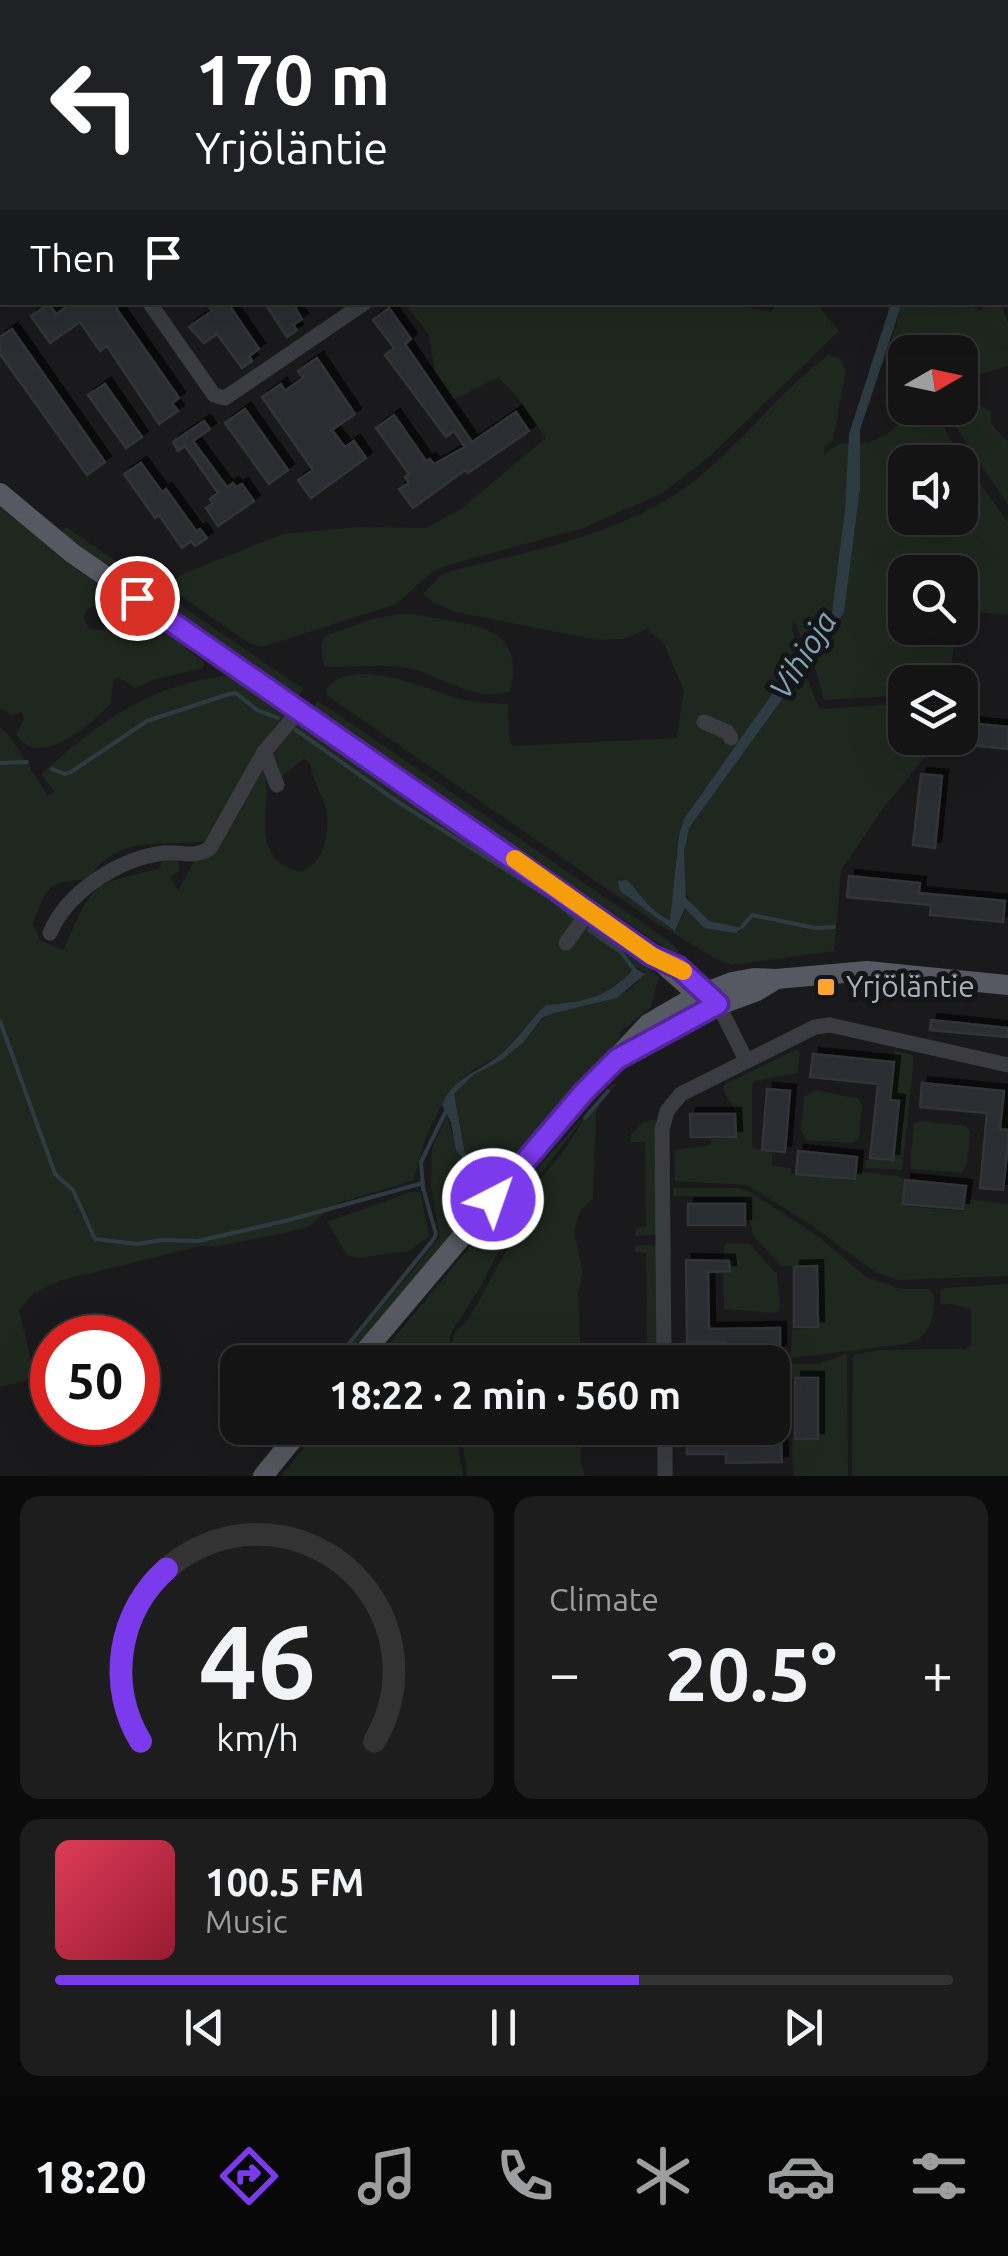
<!DOCTYPE html>
<html lang="en">
<head>
<meta charset="utf-8">
<style>
	body { margin:0; font-family:Ubuntu,sans-serif; background:#1d1d1e; color:#f1f3f6; height:100vh; display:flex; flex-direction:column; font-size:38px; white-space:nowrap }
	* { box-sizing:border-box; margin:0 }
	p { font-size:32px; color:#9d9ea0 }
	.icon { flex:none; width:55px; height:55px; fill:none; stroke:currentColor; stroke-width:2; stroke-linecap:round; stroke-linejoin:round }
	.map { position:relative; height:1476px; overflow:hidden }
	.sheet { display:flex; flex-direction:column; gap:20px; padding:20px; background:#0b0b0c; flex:1 }
	.sheet>* { flex:none }
	.guide { position:absolute; left:0px; top:0px; width:1010px; height:305px; box-shadow:0 10px 40px #0002,0 0 0 2px #333334; background:#202124; color:#fff; overflow:hidden }
	.needle { width:65px; rotate:81deg }
	.buttons { position:absolute; left:888px; top:335px; display:grid; gap:20px }
	.buttons a { display:grid; place-items:center; width:90px; height:90px; border-radius:20px; background:#141415; box-shadow:0 10px 40px #0002,0 0 0 2px #333334; font-size:50px }
	.speed { position:absolute; left:30px; top:1315px; display:flex; gap:20px; font-size:50px; font-weight:700; text-align:center }
	.speed>* { display:grid; place-content:center; width:130px; height:130px; border-radius:50%; background:#141415; box-shadow:0 10px 40px #0002,0 0 0 2px #333334; line-height:1 }
	.speed .limit { border:15px solid #d22; background:#fff; color:#111 }
	.pin { position:absolute; display:grid; place-items:center; width:85px; height:85px; color:#fff; margin:-42px; border:5px solid #fff; border-radius:50%; box-shadow:0 2px 10px #0007 }
	.me { position:absolute; width:110px; margin:-55px; rotate:41deg; stroke-linejoin:round; filter:drop-shadow(0 0 8px #0008) }
	.turn { display:flex; align-items:center; gap:35px; height:210px; padding:0 30px; font-size:45px }
	.turn .icon { width:130px; height:130px; stroke-width:2.5 }
	.turn b { display:block; font-size:70px; line-height:85px }
	.then { display:flex; align-items:center; height:95px; padding:0 30px; background:#0003; gap:20px; font-size:38px }
	.big { font-size:75px; font-weight:600; line-height:1.1 }
	.sheet .tile { flex:1; display:flex; flex-direction:column; justify-content:center; gap:15px; min-width:0; padding:0 35px; border-radius:20px; background:#1d1d1e }
	.sheet .dial { align-items:center; gap:0 }
	.dial svg { height:260px; overflow:visible; fill:none; stroke:#333334; stroke-width:7; stroke-linecap:round; text-anchor:middle }
	.dial text { fill:#f1f3f6; stroke:none }
	.song { display:flex; align-items:center; gap:30px }
	.cover { width:120px; height:120px; border-radius:15px; background:linear-gradient(135deg,hsl(350 70% 55%),hsl(350 70% 35%)) }
	.played { height:10px; border-radius:5px; background:linear-gradient(90deg,#7c3aed 65%,#333334 65%) }
	.keys { display:flex; justify-content:space-around; direction:ltr }
	.heat { display:flex; justify-content:space-between; align-items:center; font-size:55px; direction:ltr }
	.sheet .tiles { flex:1; display:grid; gap:20px; grid-template-columns:1fr 1fr }
	.tile:last-child { grid-column:span 2 }
	.trip { position:absolute; left:220px; top:1345px; width:570px; height:100px; border-radius:20px; background:#141415; box-shadow:0 10px 40px #0002,0 0 0 2px #333334; font-weight:600; line-height:100px; text-align:center }
	.tab-bar { display:flex; height:160px; justify-content:space-around; align-items:center; background:#080808; color:#9d9ea0 }
	.tab-bar .icon { width:70px; height:70px }
	.tab-bar .on { color:#7c3aed }
	.tab-bar b { font-size:45px; color:#f1f3f6 }
	.map>svg:first-child { display:block }
	.green { fill:#1f281f; fill-rule:evenodd }
	.water { fill:#2e3b42 }
	.lines { fill:none; stroke-linecap:round; stroke-linejoin:round }
	.stream { stroke:#2e3b42; stroke-width:4 }
	.building { fill:#2c2d30; stroke:#333438; stroke-width:2.5; filter:url(#shadow) }
	.minor { stroke:#3a3c42; stroke-width:15 }
	.major { stroke:#565961; stroke-width:20 }
	.route-casing { stroke:#51269a; stroke-width:25 }
	.route { stroke:#7c3aed; stroke-width:18 }
	.slow { stroke:#f59e0b; stroke-width:18 }
	.poi-dot { fill:#ffa42f; stroke:#141517; stroke-width:4 }
	.labels { text-anchor:middle; stroke-width:10; stroke-linejoin:round; paint-order:stroke }
	.poi-label { font-size:30px; fill:#abb2bd; stroke:#141517; text-anchor:start }
	.water-label { font-size:32px; font-style:italic; fill:#7fa5ba; stroke:#141517 }
</style>
</head>
<body>
<div class="map">
<svg width="1008" height="1476" viewBox="0 0 1008 1476">
	<defs>
		<filter id="shadow"><feDropShadow dx="6" dy="-6" stdDeviation="0" flood-color="#0009"/></filter>
	</defs>
	<rect width="100%" height="100%" fill="#1a1a1c"/>
	<g class="green">
		<path d="M714 302 772 312 775 303H816L839 331 709 457 661 494 583 528 445 566 432 572 396 604 262 647 249 643 167 586 180 575 283 534 358 527 427 528 461 509 546 438 514 393 498 377 453 400 435 373 429 334 404 303Z"/>
		<path d="M902 303H970L978 311 993 303H1001L1008 323V366L960 380V352H906L891 343Z"/>
		<path d="M829 355 840 358 846 371 833 440 824 446V455L840 443 849 444 845 509 834 606 807 653 794 620 792 629 802 658 684 819C671 850 680 889 670 920 661 916 649 909 642 901 633 891 635 882 620 879L626 893 675 931 686 908 704 928 739 932 742 928C732 926 721 926 711 922 676 908 681 857 689 828L804 669 818 706 824 709 896 704V697L891 696 824 700 813 659 836 630 844 612 860 489 859 444C885 440 897 427 913 408H933L961 458 1008 522V615L960 610V572H905V628H955L950 682H905V738H941L884 807 841 870 834 951 733 965 722 962 658 924 328 696 326 689C354 654 428 690 461 699 476 703 492 703 508 704L509 740 512 746 677 738 684 690 663 642 647 629 623 639 598 640 455 612 435 603 423 594 440 576 451 571C529 552 631 532 694 481 742 443 780 391 829 355ZM905 462H960V518H905Z"/>
		<path d="M966 399 991 411V424L1008 442V505L943 408H960V401Z"/>
		<path d="M0 503 104 586 106 599 87 610 84 618 89 629 102 630 112 626 115 603 122 602 184 642 186 649 204 662 203 668 153 680 136 688 118 677 113 680 111 703C90 725 39 771 16 734L24 720 22 712 12 715 0 708Z"/>
		<path d="M66 527 303 689 298 698 64 536 63 530Z"/>
		<path d="M400 614H413C465 626 527 619 510 691 478 703 448 680 419 671 387 661 356 669 324 666L321 646 325 636 369 620Z"/>
		<path d="M229 675 286 715 207 841C170 847 135 835 102 862 95 868 93 875 85 880 47 880 45 890 33 923L40 940 63 950C94 885 86 885 159 869L164 859 173 858 179 863V872L170 877 178 890 198 855 261 768H264C275 806 244 858 301 872 315 865 322 857 325 842 333 800 318 800 310 764L304 758 281 777 269 757 299 721 590 919 659 977 650 1008 621 1031 619 1039 344 1362H337L440 1237 431 1185 432 1148 447 1116 459 1156 484 1184 489 1179 465 1154 454 1094C460 1089 464 1082 470 1077 486 1064 507 1059 523 1043 534 1032 539 1017 556 1012 590 1003 624 1005 645 972L635 967C614 999 580 1001 546 1005L500 1055 469 1072 448 1092 426 1136 413 1181 338 1203 306 1228 220 1246H200L58 1281 34 1293 19 1310 33 1369 28 1380 0 1387V728L10 737 48 796 54 791 41 774C103 720 146 686 229 675Z"/>
		<path d="M318 701 670 942 678 950 677 956 312 709Z"/>
		<path d="M797 1049 800 1053 797 1073 754 1081 752 1084V1148L772 1153V1166L791 1168V1174L855 1181 857 1171 903 1177 902 1206 964 1211 966 1199 1008 1204V1276L898 1280 875 1272 810 1224 747 1185 675 1181 674 1150 711 1145V1139L736 1138V1111L723 1091 725 1084Z"/>
		<path d="M894 1051 913 1055 914 1059 902 1170 865 1168 866 1160H893L899 1101 890 1100Z"/>
		<path d="M613 1084H617L602 1099 596 1112 593 1198 580 1211 574 1234 583 1272 578 1294 581 1362H455L452 1346 454 1334 468 1320 515 1235 524 1198 563 1152 585 1117 525 1194 515 1226 506 1237 481 1286 450 1334V1362H374L515 1193Z"/>
		<path d="M816 1090 859 1099 862 1106 859 1138 852 1143 806 1140 801 1129 804 1097Z"/>
		<path d="M656 1119V1235L635 1236 636 1228 646 1226 645 1142H631V1134L644 1122Z"/>
		<path d="M920 1121 966 1126 970 1132 967 1163 962 1173 912 1169 910 1164 914 1124Z"/>
		<path d="M674 1188H736L750 1192 819 1237 866 1277 902 1289H928L934 1295C935 1317 930 1339 906 1344L791 1358 792 1330 818 1328 817 1267 781 1266 753 1235 745 1197 674 1196Z"/>
		<path d="M411 1192H420L429 1236 409 1251 358 1258 347 1255 327 1222Z"/>
		<path d="M725 1243 749 1244 777 1274 780 1308 776 1313 724 1309 723 1271H730L729 1261H723Z"/>
		<path d="M656 1245 658 1358H637V1350L647 1349 646 1253 635 1252V1246Z"/>
		<path d="M1008 1284V1476H852L853 1355 880 1350 965 1349 971 1346V1309L953 1304 941 1305 940 1291 944 1288Z"/>
		<path d="M847 1354 848 1476H793L792 1439H817L818 1378H792V1364H817Z"/>
		<path d="M320 1428H455L463 1476H281Z"/>
		<path d="M461 1428H584L580 1459 585 1476H467Z"/>
	</g>
	<g class="water">
		<path d="M891 303H902L860 430V489L844 612 825 645 804 669 689 828 684 852 686 898 709 921 742 928 736 933 704 928 685 908 675 931 620 891 618 881 627 880C641 894 649 911 670 920L679 835 684 819 772 694 809 651 832 613 845 509 849 434Z"/>
		<path d="M635 968 645 974 617 998 554 1013 542 1018 524 1042 502 1060 473 1075 454 1094 465 1154 489 1179 484 1184 480 1183 456 1150 451 1122 442 1105C452 1077 482 1071 502 1053 518 1039 530 1020 546 1005 586 1001 606 999 635 968Z"/>
	</g>
	<g class="lines">
		<g class="stream">
			<path d="M296 730 398 802 550 898 574 917"/>
			<path d="M0 763 27 762"/>
			<path d="M52 769 64 774 71 772 147 721 229 694 236 693 257 710 278 718"/>
			<path d="M742 927 752 915 815 928 834 927"/>
			<path d="M589 930 621 952 636 972"/>
			<path d="M0 1021 55 1174 73 1190 95 1239 137 1244 162 1240 198 1241 289 1220 423 1183"/>
			<path d="M585 1118 608 1091"/>
			<path d="M334 1362 433 1240 436 1234 423 1188 421 1162 446 1111"/>
		</g>
	</g>
	<g class="building">
		<path d="M74 302H124L116 308 179 398 172 403 178 411 159 424 107 346 100 351 80 322 50 343 31 316 49 304 56 314Z"/>
		<path d="M206 302H227L259 349 249 356 252 361 242 368 217 334 204 343 189 327 212 311Z"/>
		<path d="M264 302H292L302 319 293 325 297 330 287 337Z"/>
		<path d="M389 308 411 339 405 344 472 442 516 412 529 431 468 473 465 470 413 508 399 489 409 483 405 477 409 474 376 428 394 415 426 461 430 459 434 464 465 447 454 431 446 437 385 355 394 348 373 320Z"/>
		<path d="M12 329 105 462 87 475 0 354V337Z"/>
		<path d="M317 358 355 414 332 430 345 447 354 441 366 458 311 498 298 480 313 470 262 397 281 384 285 391 303 378 298 371Z"/>
		<path d="M105 384 142 437 126 448 88 395Z"/>
		<path d="M245 409 288 470 269 484 225 423Z"/>
		<path d="M204 421 210 429 193 441 227 487 233 483 236 487 242 484 254 501 218 526 206 508 213 503 210 499 218 493 185 446 178 451 173 442Z"/>
		<path d="M141 463 162 492 166 489 196 531 200 529 207 538 195 546 191 541 182 548 159 515 155 518 124 474Z"/>
		<path d="M960 722 1008 727V749L960 744Z"/>
		<path d="M921 774 942 776 935 848 913 845Z"/>
		<path d="M849 876 920 883 919 893 1005 901 1003 922 930 915 931 905 847 897Z"/>
		<path d="M931 1020 1008 1028V1037L930 1030Z"/>
		<path d="M813 1054 894 1062 890 1100 899 1101 893 1160 870 1158 878 1084 810 1077Z"/>
		<path d="M922 1083 1004 1091 1000 1129 1008 1130V1144L1003 1190 980 1188 987 1113 920 1107Z"/>
		<path d="M767 1089 790 1091 785 1152 762 1150Z"/>
		<path d="M690 1114H735L736 1137H691Z"/>
		<path d="M798 1151 857 1157 855 1179 796 1174Z"/>
		<path d="M905 1180 966 1186 963 1209 903 1204Z"/>
		<rect x="688" y="1204" width="57" height="21"/>
		<path d="M686 1260 729 1261 730 1271 708 1272 709 1329 780 1328V1351L725 1352V1342H687Z"/>
		<path d="M817 1266 818 1327H794V1267Z"/>
		<rect x="795" y="1378" width="23" height="61"/>
		<path d="M687 1428H709L710 1440 781 1439 782 1462 726 1463V1454H687Z"/>
	</g>
	<g class="lines">
		<g class="minor">
			<path d="M828 0V2"/>
			<path d="M106 2 109 0"/>
			<path d="M498 2V0"/>
			<path d="M0 73 2 71"/>
			<path d="M0 93 2 97"/>
			<path d="M0 115 2 114"/>
			<path d="M0 250 2 248"/>
			<path d="M149 302 214 395 225 398 366 302"/>
			<path d="M704 722 727 732 731 738"/>
			<path d="M264 752 277 785"/>
			<path d="M50 933C67 892 120 858 164 853 182 851 194 859 210 848L264 752 299 711"/>
			<path d="M566 943 590 910"/>
			<path d="M718 1004 746 1060"/>
			<path d="M664 1362 662 1130 667 1111 681 1094 815 1027 830 1025 1008 1065"/>
			<path d="M665 1428V1476"/>
		</g>
		<g class="major">
			<path d="M0 493 72 553 590 910 653 955 698 995 718 1004"/>
			<path d="M623 1056 703 1011 757 991 775 980"/>
			<path d="M356 1362 584 1092 648 1024 698 995 732 982 754 978 776 979 867 971 1008 985"/>
			<path d="M263 1476 302 1428"/>
		</g>
	</g>
	<g class="lines">
		<defs>
			<path id="route" d="M137 598 652 956 678 967 718 1004 617 1059 584 1092 493 1199"/>
		</defs>
		<use href="#route" class="route-casing"/>
		<use href="#route" class="route"/>
		<path class="slow" d="M515 859 652 956 683 971"/>
	</g>
	<rect class="poi-dot" x="816" y="977" width="20" height="20" rx="5"/>
	<g class="labels">
		<g class="poi-label">
			<text x="846" y="997">Yrjöläntie</text>
		</g>
		<g class="water-label">
			<text transform="translate(803 655) rotate(-58)" y="11">Vihioja</text>
		</g>
	</g>
</svg>
<div class="buttons">
<a><svg class="needle" viewBox="-14 -14 28 28"><path d="M0-13l5 13h-10z" fill="#e53935"/><path d="M0 13l5-13h-10z" fill="#9d9ea0"/></svg></a>
<a><svg class="icon" aria-label="sound" viewBox="0 0 24 24"><path d="M4 9h4l5-4v14l-5-4H4zM17 9q2 3 0 6"/></svg></a>
<a><svg class="icon" aria-label="search" viewBox="0 0 24 24"><circle cx="10" cy="10" r="6"/><path d="M15 15l6 6"/></svg></a>
<a><svg class="icon" aria-label="layers" viewBox="0 0 24 24"><path d="M12 4l9 5-9 5-9-5zM3 14l9 5 9-5"/></svg></a>
</div>
<div class="speed"><div class="limit">50</div></div>
<div class="pin" style="left:137px;top:598px;background:#d93025"><svg class="icon" aria-label="arrive" viewBox="0 0 24 24"><path d="M6 21V4h12l-3 4 3 4H6"/></svg></div>
<svg class="me" style="left:493px;top:1199px" viewBox="-20 -20 40 40"><circle r="17" fill="#7c3aed" stroke="#fff" stroke-width="3"/><path d="M0-11L8 9 0 5-8 9z" fill="#fff"/></svg>
<div class="trip">18:22 · 2 min · 560 m</div>
<div class="guide">
<div class="turn"><svg class="icon" aria-label="left" viewBox="0 0 24 24"><path d="M17 20v-9H6M10 6l-5 5 5 5"/></svg><div><b>170 m</b>Yrjöläntie</div></div>
<div class="then">Then<svg class="icon" aria-label="arrive" viewBox="0 0 24 24"><path d="M6 21V4h12l-3 4 3 4H6"/></svg></div>
</div>
</div>
<section class="sheet">
<div class="tiles">
<div class="tile dial"><svg viewBox="0 0 100 80">
<path d="M14 69A42 42 0 1 1 86 69"/>
<path d="M14 69A42 42 0 0 1 22 16" stroke="#7c3aed"/>
<text x="50" y="56" font-size="32" font-weight="700">46</text>
<text x="50" y="72" font-size="11">km/h</text>
</svg></div>
<div class="tile"><p>Climate</p>
<div class="heat"><a>−</a><b class="big">20.5°</b><a>+</a></div>
</div>
<div class="tile">
<div class="song"><i class="cover"></i><div><b>100.5 FM</b><p>Music</p></div></div>
<div class="played"></div>
<div class="keys"><svg class="icon" aria-label="previous" viewBox="0 0 24 24"><path d="M18 5L8 12l10 7zM5 5v14"/></svg><svg class="icon" aria-label="pause" viewBox="0 0 24 24"><path d="M8 5v14M16 5v14"/></svg><svg class="icon" aria-label="next" viewBox="0 0 24 24"><path d="M6 5l10 7-10 7zM19 5v14"/></svg></div>
</div>
</div>
</section>
<nav class="tab-bar">
<b>18:20</b>
<svg class="icon on" aria-label="directions" viewBox="0 0 24 24"><path d="M12 3l9 9-9 9-9-9zM9 14v-3h6M13 9l2 2-2 2"/></svg>
<svg class="icon" aria-label="music" viewBox="0 0 24 24"><path d="M9 18V5l10-2v13"/><circle cx="6" cy="18" r="3"/><circle cx="16" cy="16" r="3"/></svg>
<svg class="icon" aria-label="phone" viewBox="0 0 24 24"><path d="M5 4h4l2 5-3 2q2 4 5 5l2-3 5 2v4C11 20 4 13 5 4z"/></svg>
<svg class="icon" aria-label="climate" viewBox="0 0 24 24"><path d="M12 3v18M4 7l16 10M4 17L20 7"/></svg>
<svg class="icon" aria-label="car" viewBox="0 0 24 24"><path d="M5 17H2v-5l4-1 3-4h7l3 4 3 1v5h-3M9 17h6M6 11h13"/><circle cx="7" cy="17" r="2"/><circle cx="17" cy="17" r="2"/></svg>
<svg class="icon" aria-label="filters" viewBox="0 0 24 24"><path d="M4 7h16M4 17h16"/><circle cx="9" cy="7" r="2"/><circle cx="15" cy="17" r="2"/></svg>
</nav>
</body>
</html>
